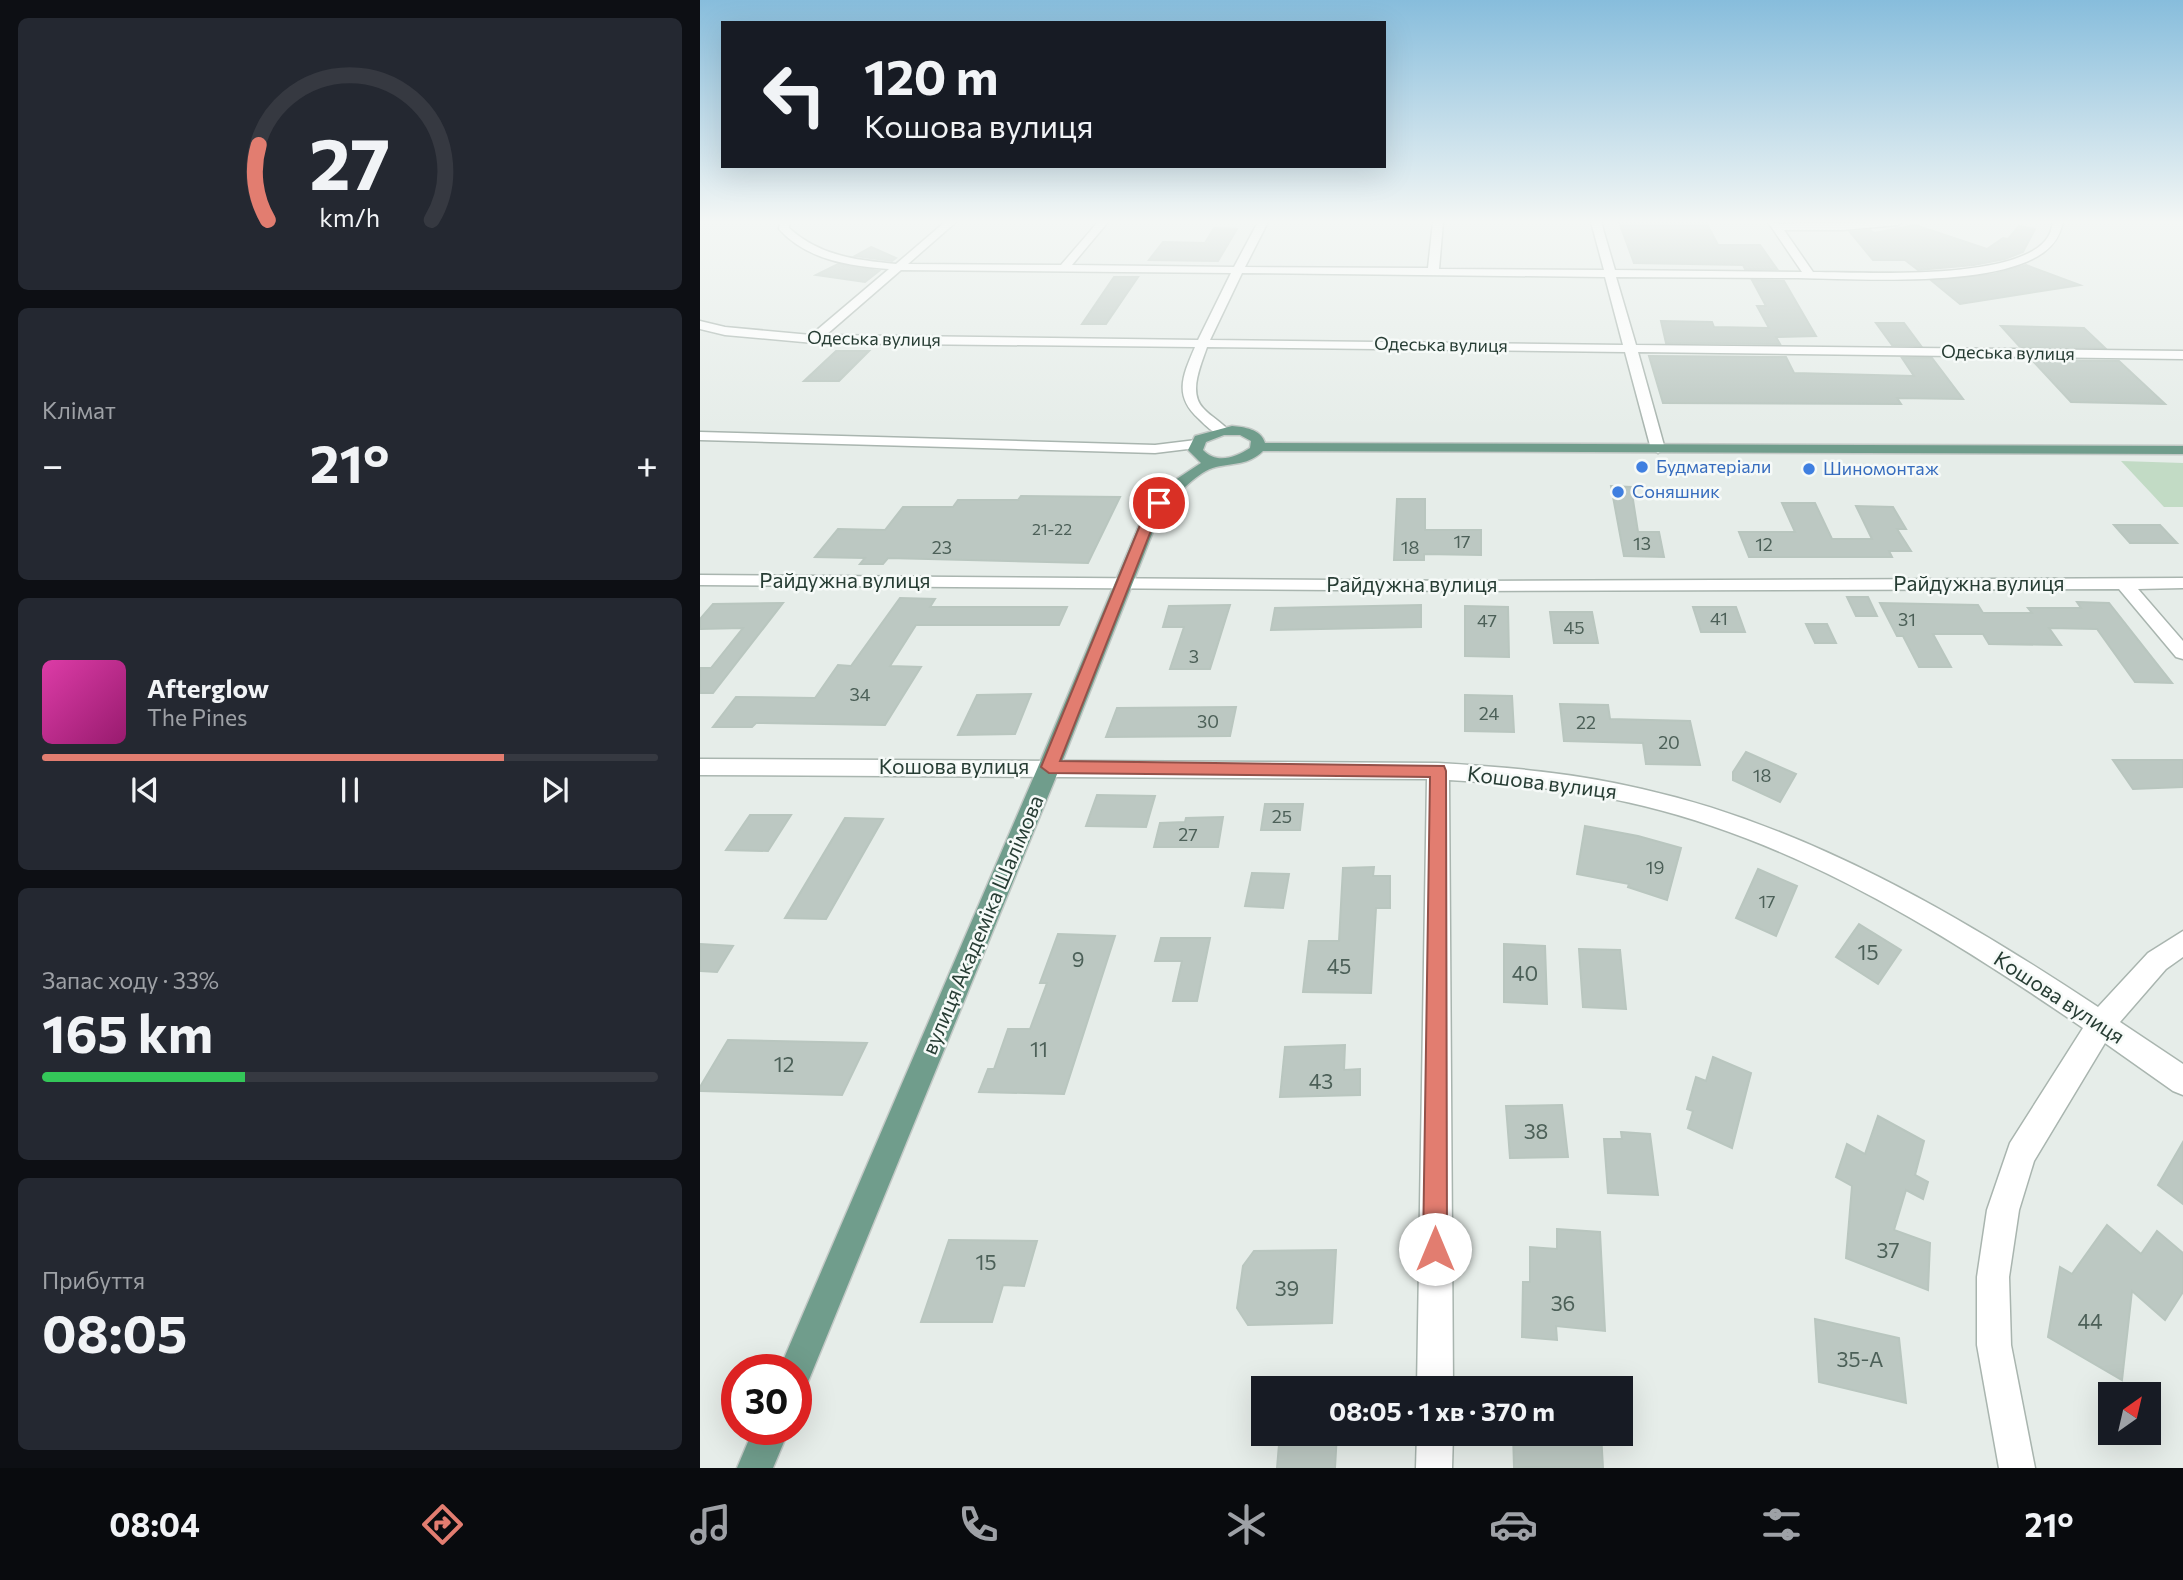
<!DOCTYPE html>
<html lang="uk">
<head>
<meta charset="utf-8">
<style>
	body { margin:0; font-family:Commissioner,sans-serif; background:#242831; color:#f1f3f6; height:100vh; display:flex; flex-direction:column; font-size:26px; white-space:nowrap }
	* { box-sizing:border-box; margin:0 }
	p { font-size:23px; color:#9ea1a6 }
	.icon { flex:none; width:38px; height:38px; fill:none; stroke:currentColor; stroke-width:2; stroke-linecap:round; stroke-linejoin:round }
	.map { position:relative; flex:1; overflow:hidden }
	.drawer { display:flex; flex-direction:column; gap:18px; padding:18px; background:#0d0f14; width:700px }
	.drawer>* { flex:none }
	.hud { position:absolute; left:21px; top:21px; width:665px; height:147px; border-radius:0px; box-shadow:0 7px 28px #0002; background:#171b24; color:#f1f3f6; overflow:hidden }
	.needle { width:46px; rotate:34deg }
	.controls { position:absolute; left:1398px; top:1382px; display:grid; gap:14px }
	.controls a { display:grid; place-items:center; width:63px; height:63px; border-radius:0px; background:#171b24; box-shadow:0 7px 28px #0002; font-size:35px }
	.speed { position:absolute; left:21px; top:1354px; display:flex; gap:14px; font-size:35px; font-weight:700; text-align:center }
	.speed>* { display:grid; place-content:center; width:91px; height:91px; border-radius:50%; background:#171b24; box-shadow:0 7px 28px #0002; line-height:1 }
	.speed .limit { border:10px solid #d22; background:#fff; color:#111 }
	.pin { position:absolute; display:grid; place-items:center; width:60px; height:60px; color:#fff; margin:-30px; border:4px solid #fff; border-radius:50%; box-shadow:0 2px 7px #0007 }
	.me { position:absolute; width:77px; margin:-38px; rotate:0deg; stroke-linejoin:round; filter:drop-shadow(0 0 5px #0008) }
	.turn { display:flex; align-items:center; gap:24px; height:147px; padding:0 28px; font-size:32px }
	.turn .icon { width:91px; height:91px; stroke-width:2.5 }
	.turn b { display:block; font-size:49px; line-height:60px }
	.big { font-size:52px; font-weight:700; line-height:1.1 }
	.drawer .tile { flex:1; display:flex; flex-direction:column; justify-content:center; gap:10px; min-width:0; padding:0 24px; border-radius:10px; background:#242831 }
	.drawer .dial { align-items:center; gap:0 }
	.dial svg { height:182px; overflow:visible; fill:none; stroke:#363941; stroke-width:7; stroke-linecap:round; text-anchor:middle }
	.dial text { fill:#f1f3f6; stroke:none }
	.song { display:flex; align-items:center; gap:21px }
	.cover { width:84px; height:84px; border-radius:10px; background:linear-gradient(135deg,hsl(320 70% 55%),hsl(320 70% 35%)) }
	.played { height:7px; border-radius:4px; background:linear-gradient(90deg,#e27d70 75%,#363941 75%) }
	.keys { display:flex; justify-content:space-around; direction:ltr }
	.heat { display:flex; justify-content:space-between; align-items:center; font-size:38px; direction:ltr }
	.charge { height:10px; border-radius:5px; background:linear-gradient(90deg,#34c759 33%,#363941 0) }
	.trip { position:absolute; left:551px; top:1376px; width:382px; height:70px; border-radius:0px; background:#171b24; box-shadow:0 7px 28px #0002; font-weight:700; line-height:70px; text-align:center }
	.dock { display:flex; height:112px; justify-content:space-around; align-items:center; background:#090b0e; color:#9ea1a6 }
	.dock .icon { width:49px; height:49px }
	.dock .on { color:#e27d70 }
	.dock b { font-size:32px; color:#f1f3f6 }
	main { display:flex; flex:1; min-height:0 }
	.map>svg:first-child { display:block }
	.green { fill:#c2dbc5 }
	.building { fill:#bcc8c2; stroke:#b9c6bf; stroke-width:2 }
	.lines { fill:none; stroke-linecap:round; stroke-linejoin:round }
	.minor-casing { stroke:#a9b5af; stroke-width:3 }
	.major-casing { stroke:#c3c9c6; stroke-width:3 }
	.minor { fill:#fff; fill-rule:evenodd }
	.major { fill:#709d8c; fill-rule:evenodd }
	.route { fill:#e27d70; stroke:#935149; stroke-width:2 }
	.shop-dot { fill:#3f7fe0; stroke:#f6faf8; stroke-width:2.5 }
	.labels { text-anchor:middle; stroke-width:5; stroke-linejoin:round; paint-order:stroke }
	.far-number-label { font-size:16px; fill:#4c6058 }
	.far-street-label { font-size:18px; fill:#273d34; stroke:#f6faf8 }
	.far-shop-label { font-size:18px; fill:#366cbe; stroke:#f6faf8; text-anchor:start }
	.number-label { font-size:18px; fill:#4c6058 }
	.street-label { font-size:21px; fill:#273d34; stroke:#f6faf8 }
	.near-number-label { font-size:21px; fill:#4c6058 }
</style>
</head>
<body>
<main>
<section class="drawer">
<div class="tile dial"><svg viewBox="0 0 100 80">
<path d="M14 69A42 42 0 1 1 86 69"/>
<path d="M14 69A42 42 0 0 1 10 36" stroke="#e27d70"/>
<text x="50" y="56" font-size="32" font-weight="700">27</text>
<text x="50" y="72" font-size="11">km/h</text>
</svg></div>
<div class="tile"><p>Клімат</p>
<div class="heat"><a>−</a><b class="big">21°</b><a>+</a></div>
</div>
<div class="tile">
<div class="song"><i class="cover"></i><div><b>Afterglow</b><p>The Pines</p></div></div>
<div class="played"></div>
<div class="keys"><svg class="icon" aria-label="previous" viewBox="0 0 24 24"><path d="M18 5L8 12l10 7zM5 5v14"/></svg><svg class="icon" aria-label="pause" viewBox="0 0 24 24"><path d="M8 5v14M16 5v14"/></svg><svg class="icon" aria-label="next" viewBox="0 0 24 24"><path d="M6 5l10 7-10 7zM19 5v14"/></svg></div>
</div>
<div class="tile"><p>Запас ходу · 33%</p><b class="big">165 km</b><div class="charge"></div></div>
<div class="tile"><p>Прибуття</p><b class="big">08:05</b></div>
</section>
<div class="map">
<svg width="1483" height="1468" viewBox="0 0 1483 1468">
	<rect width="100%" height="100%" fill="#e6ede9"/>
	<path class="green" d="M1421 461 1483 463V507H1464Z"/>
	<g class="building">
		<path d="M919 222H1006L1018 245H1060L1077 269H1045L1043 265 934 263Z"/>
		<path d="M1215 225 1287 249 1303 238 1308 239 1319 226 1335 229 1323 252 1305 259 1274 265 1218 270 1205 260H1173L1150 232 1170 230 1174 233Z"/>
		<path d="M514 228 537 229 518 261 449 260 463 242 505 243Z"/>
		<path d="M171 247 196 258 192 261 155 256Z"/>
		<path d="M138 264 158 268 179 271 165 282 116 275Z"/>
		<path d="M1326 265 1380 285 1260 304 1232 281 1294 274Z"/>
		<path d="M414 277H438L406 324H382Z"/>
		<path d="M1052 280 1084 281 1116 336 1076 337 1080 344 966 343 961 321 1012 322 1014 327 1069 328 1057 306H1066Z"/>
		<path d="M1176 323H1204L1221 346 1192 345Z"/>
		<path d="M1301 326 1384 328 1405 348 1320 347Z"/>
		<path d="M136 351H169L139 381H104Z"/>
		<path d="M949 356 1086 357 1094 373 1214 376 1202 358H1232L1263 399 1197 398 1201 404 963 403Z"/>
		<path d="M1332 360 1419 361 1465 404 1371 402Z"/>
		<path d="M911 486 931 487 938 532H959L964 557 924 556Z"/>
		<path d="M321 496 420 497 388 563 188 558 183 564H160L165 558 115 557 138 529 185 530 203 507H253L258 500H318Z"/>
		<path d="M697 499H725V530H781V555L724 554V560H694Z"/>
		<path d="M1082 503H1115L1132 539H1172L1156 506 1193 507 1206 529H1197L1211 551H1189L1192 557H1049L1039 532H1095Z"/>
		<path d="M1414 525H1460L1477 543H1430Z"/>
		<path d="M1147 597H1168L1177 616H1156Z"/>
		<path d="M200 598 235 599 230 607H367L359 625H216L190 666 221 667 185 725 56 723 52 727H13L36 697 115 698 138 665 151 666Z"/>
		<path d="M1377 602 1409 603 1472 683 1435 682 1397 629 1349 628 1361 645 1289 644 1283 634H1233L1251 667H1219L1203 636H1197L1180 603 1278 605 1283 613H1332L1328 608H1381Z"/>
		<path d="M83 603 13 693H0V668H11L43 628 0 629V619L13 604Z"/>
		<path d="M530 605 510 669H470L484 627H463L469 606Z"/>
		<path d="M721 605V627L571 630 575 608Z"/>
		<path d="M765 606 808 607 809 657 765 656Z"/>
		<path d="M993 607H1036L1045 632H1001Z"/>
		<path d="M850 612H892L898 643H854Z"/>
		<path d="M1106 624H1127L1136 643H1115Z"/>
		<path d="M331 694 315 734 258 735 277 695Z"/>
		<path d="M765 695 812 696 814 732 765 731Z"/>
		<path d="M860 704 908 705 910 719 990 721 1000 765 946 764 943 743 864 741Z"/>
		<path d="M536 707 530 736 406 737 417 708Z"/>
		<path d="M1046 752 1096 774 1080 802 1033 780V772Z"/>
		<path d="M1413 760H1483V787L1433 789Z"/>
		<path d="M397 795 455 796 446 827 386 826Z"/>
		<path d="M565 804H603L600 830H561Z"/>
		<path d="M50 815H91L68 851 26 850Z"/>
		<path d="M523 817 518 847H454L460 823 485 822 486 818Z"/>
		<path d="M145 818 183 819 126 919 85 918Z"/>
		<path d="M885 826 938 836 981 848 967 900 928 887 929 884 877 874Z"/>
		<path d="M674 867 673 876H690V908H676L671 993 603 992 609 941H639L643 868Z"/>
		<path d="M1058 869 1097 886 1076 936 1036 918Z"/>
		<path d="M552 873 589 874 583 908 545 906Z"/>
		<path d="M1159 924 1201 950 1178 984 1136 957Z"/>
		<path d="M358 934 415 936 364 1094 279 1092 288 1069H294L308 1029H330L347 983H340Z"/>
		<path d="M461 938H510L497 1001H473L482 961H455Z"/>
		<path d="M0 944 33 946 17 972 0 971Z"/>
		<path d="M804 944 845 946 847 1004 804 1002Z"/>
		<path d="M879 949 920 950 926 1009 883 1007Z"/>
		<path d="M28 1040 167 1043 142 1095 0 1091V1087Z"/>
		<path d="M645 1045 644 1070 660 1069V1095L580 1097 585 1047Z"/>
		<path d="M1013 1057 1051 1073 1032 1148 988 1128 993 1111 987 1109 996 1077 1006 1081Z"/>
		<path d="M862 1105 868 1157 810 1158 806 1106Z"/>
		<path d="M1178 1116 1224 1141 1215 1175 1228 1182 1223 1199 1206 1190 1194 1230 1230 1243 1228 1290 1146 1258 1152 1186 1136 1177 1147 1144 1165 1154Z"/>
		<path d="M921 1132 950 1134 958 1195 908 1193 904 1139H922Z"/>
		<path d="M1483 1142V1204L1458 1185Z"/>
		<path d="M1407 1225 1441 1254 1457 1231 1483 1253V1292L1465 1320 1432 1291 1422 1380 1348 1337 1360 1267 1372 1274Z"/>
		<path d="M857 1229 900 1232 905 1331 856 1326 857 1340 822 1337 823 1282H830V1247L857 1249Z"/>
		<path d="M249 1240 337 1241 324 1286 303 1285 292 1322H221Z"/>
		<path d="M636 1250 632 1323 548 1325 537 1308 543 1266 554 1251Z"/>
		<path d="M1115 1319 1199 1338 1206 1403 1119 1382Z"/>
		<path d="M580 1433H637L635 1468H577Z"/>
		<path d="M813 1433H901L903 1468 814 1467Z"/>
	</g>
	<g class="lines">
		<defs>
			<g id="minor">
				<path d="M80 222H90L89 228C120 256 156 260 196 264L245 222H256L208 264 361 265 398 222H408L372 265 534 267 558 222H568L545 267 728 268 733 222H743L739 269 904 270 891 222H901L915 270 1102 272 1068 222 1079 224 1203 222 1198 225 1143 230H1084L1113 272C1161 272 1320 282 1348 237 1351 233 1352 226 1353 222H1363C1360 235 1355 244 1344 252 1296 288 1158 279 1098 278 1037 278 977 277 916 277L936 345 1483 351V359L938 352 965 449 958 453 951 449 925 352 507 347C501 365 488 392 503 408 511 417 522 422 529 431L522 435C513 433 506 426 499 419 473 396 483 375 495 347L114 343 25 335 0 329V321L25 327 111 335 189 269C149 266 107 260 79 229ZM201 270 531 273 498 340 126 335ZM542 273 905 277 923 345 510 340Z"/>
				<path d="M0 432 455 445 496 440 503 444 496 448 455 453 0 440Z"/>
				<path d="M0 575 768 581 1483 578V588L1438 589 1483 641V659L1476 657 1419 589 768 591 0 585Z"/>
				<path d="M0 759 738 763C807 767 875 773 942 789 1107 826 1259 915 1398 1007L1448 953 1483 931V957L1466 969 1420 1022 1483 1064V1095L1473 1091 1405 1043 1334 1161 1319 1210 1309 1277 1311 1345 1335 1468H1299L1277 1345V1277L1287 1210 1310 1143 1383 1028C1249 936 1104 845 944 806 880 790 815 784 749 780L753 1388H717L727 779 0 775Z"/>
				<path d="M717 1433H753L752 1468H716Z"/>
			</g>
			<g id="major">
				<path d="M532 426C544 427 561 429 565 443L1483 446V454L563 451C549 465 534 463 516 467 495 472 470 502 458 519L360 767 108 1382 96 1387V1370H79L338 767 442 518 466 486 501 463 488 450 495 436ZM524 435H540L551 441 550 448C535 458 516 464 503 450L506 442Z"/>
				<path d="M53 1430H89L73 1468H37Z"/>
			</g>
		</defs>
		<use href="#minor" class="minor-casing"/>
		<use href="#major" class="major-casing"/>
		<use href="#minor" class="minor"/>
		<use href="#major" class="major"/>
	</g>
	<linearGradient id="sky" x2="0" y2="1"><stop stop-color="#87bddc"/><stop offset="0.52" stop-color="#f4f7f5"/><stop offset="1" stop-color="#f4f7f5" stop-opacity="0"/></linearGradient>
	<rect width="1483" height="427" fill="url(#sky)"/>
	<path class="route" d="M459 500 465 503 456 518 360 761 744 766 746 771 747 1249 744 1257 735 1261 727 1257 723 1249 730 777 349 773 341 767 443 518 455 501Z"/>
	<g class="shop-dot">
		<circle cx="942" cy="467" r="7"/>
		<circle cx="1109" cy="469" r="7"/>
		<circle cx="918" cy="492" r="7"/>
	</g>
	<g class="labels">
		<g class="far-number-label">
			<text x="352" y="535">21-22</text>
		</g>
		<g class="far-street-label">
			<text transform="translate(174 339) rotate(1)" y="6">Одеська вулиця</text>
			<text transform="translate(741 345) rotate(1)" y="6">Одеська вулиця</text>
			<text transform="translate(1308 353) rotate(1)" y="6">Одеська вулиця</text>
		</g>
		<g class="far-shop-label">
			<text x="956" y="473">Будматеріали</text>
			<text x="1123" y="475">Шиномонтаж</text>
			<text x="932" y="498">Соняшник</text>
		</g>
		<g class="number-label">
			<text x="762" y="548">17</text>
			<text x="942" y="550">13</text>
			<text x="1064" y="551">12</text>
			<text x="242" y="554">23</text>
			<text x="710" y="554">18</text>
			<text x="1019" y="625">41</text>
			<text x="1207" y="626">31</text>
			<text x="787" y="627">47</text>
			<text x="874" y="634">45</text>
			<text x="494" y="663">3</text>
			<text x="160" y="701">34</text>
			<text x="789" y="720">24</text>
			<text x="508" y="728">30</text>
			<text x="886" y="729">22</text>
			<text x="969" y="749">20</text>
			<text x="1062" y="782">18</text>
			<text x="582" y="823">25</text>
			<text x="488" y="841">27</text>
			<text x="955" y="874">19</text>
			<text x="1067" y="908">17</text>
		</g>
		<g class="street-label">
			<text x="145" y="588">Райдужна вулиця</text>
			<text x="1279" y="591">Райдужна вулиця</text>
			<text x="712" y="592">Райдужна вулиця</text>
			<text x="254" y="774">Кошова вулиця</text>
			<text transform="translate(842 783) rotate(7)" y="7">Кошова вулиця</text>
			<text transform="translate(283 925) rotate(-67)" y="7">вулиця Академіка Шалімова</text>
			<text transform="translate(1359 998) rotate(33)" y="7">Кошова вулиця</text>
		</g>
		<g class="near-number-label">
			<text x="1168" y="960">15</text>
			<text x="378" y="967">9</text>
			<text x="639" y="974">45</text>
			<text x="825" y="981">40</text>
			<text x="339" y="1057">11</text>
			<text x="84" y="1072">12</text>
			<text x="621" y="1089">43</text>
			<text x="836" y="1139">38</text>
			<text x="1188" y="1258">37</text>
			<text x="286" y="1270">15</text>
			<text x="587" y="1296">39</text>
			<text x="863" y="1311">36</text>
			<text x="1390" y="1329">44</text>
			<text x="1160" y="1367">35-А</text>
		</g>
	</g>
</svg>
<div class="controls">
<a><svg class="needle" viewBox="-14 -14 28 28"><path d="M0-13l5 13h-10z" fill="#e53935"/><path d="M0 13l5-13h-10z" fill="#9ea1a6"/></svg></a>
</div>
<div class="speed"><div class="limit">30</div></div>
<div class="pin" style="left:459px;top:503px;background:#d93025"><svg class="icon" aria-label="arrive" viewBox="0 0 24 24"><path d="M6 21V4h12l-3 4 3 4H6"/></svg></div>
<svg class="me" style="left:735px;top:1249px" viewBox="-20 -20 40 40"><circle r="19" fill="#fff"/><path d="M0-13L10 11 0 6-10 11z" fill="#e27d70"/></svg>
<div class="trip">08:05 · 1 хв · 370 m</div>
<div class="hud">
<div class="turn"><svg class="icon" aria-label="left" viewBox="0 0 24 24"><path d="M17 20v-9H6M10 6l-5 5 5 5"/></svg><div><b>120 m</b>Кошова вулиця</div></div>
</div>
</div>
</main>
<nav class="dock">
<b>08:04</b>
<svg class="icon on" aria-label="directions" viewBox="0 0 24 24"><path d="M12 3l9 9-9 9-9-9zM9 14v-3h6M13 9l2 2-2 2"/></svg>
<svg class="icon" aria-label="music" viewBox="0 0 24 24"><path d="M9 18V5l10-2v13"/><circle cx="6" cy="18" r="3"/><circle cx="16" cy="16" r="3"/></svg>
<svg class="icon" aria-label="phone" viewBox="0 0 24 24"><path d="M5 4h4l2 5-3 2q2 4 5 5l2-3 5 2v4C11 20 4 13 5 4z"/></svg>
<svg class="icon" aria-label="climate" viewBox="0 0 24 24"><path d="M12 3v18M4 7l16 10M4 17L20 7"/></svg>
<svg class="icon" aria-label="car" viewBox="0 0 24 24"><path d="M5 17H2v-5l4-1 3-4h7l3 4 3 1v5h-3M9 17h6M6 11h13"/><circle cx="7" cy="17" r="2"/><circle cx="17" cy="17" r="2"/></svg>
<svg class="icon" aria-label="filters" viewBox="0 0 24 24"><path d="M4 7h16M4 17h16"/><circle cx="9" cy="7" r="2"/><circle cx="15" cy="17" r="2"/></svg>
<b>21°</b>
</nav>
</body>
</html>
